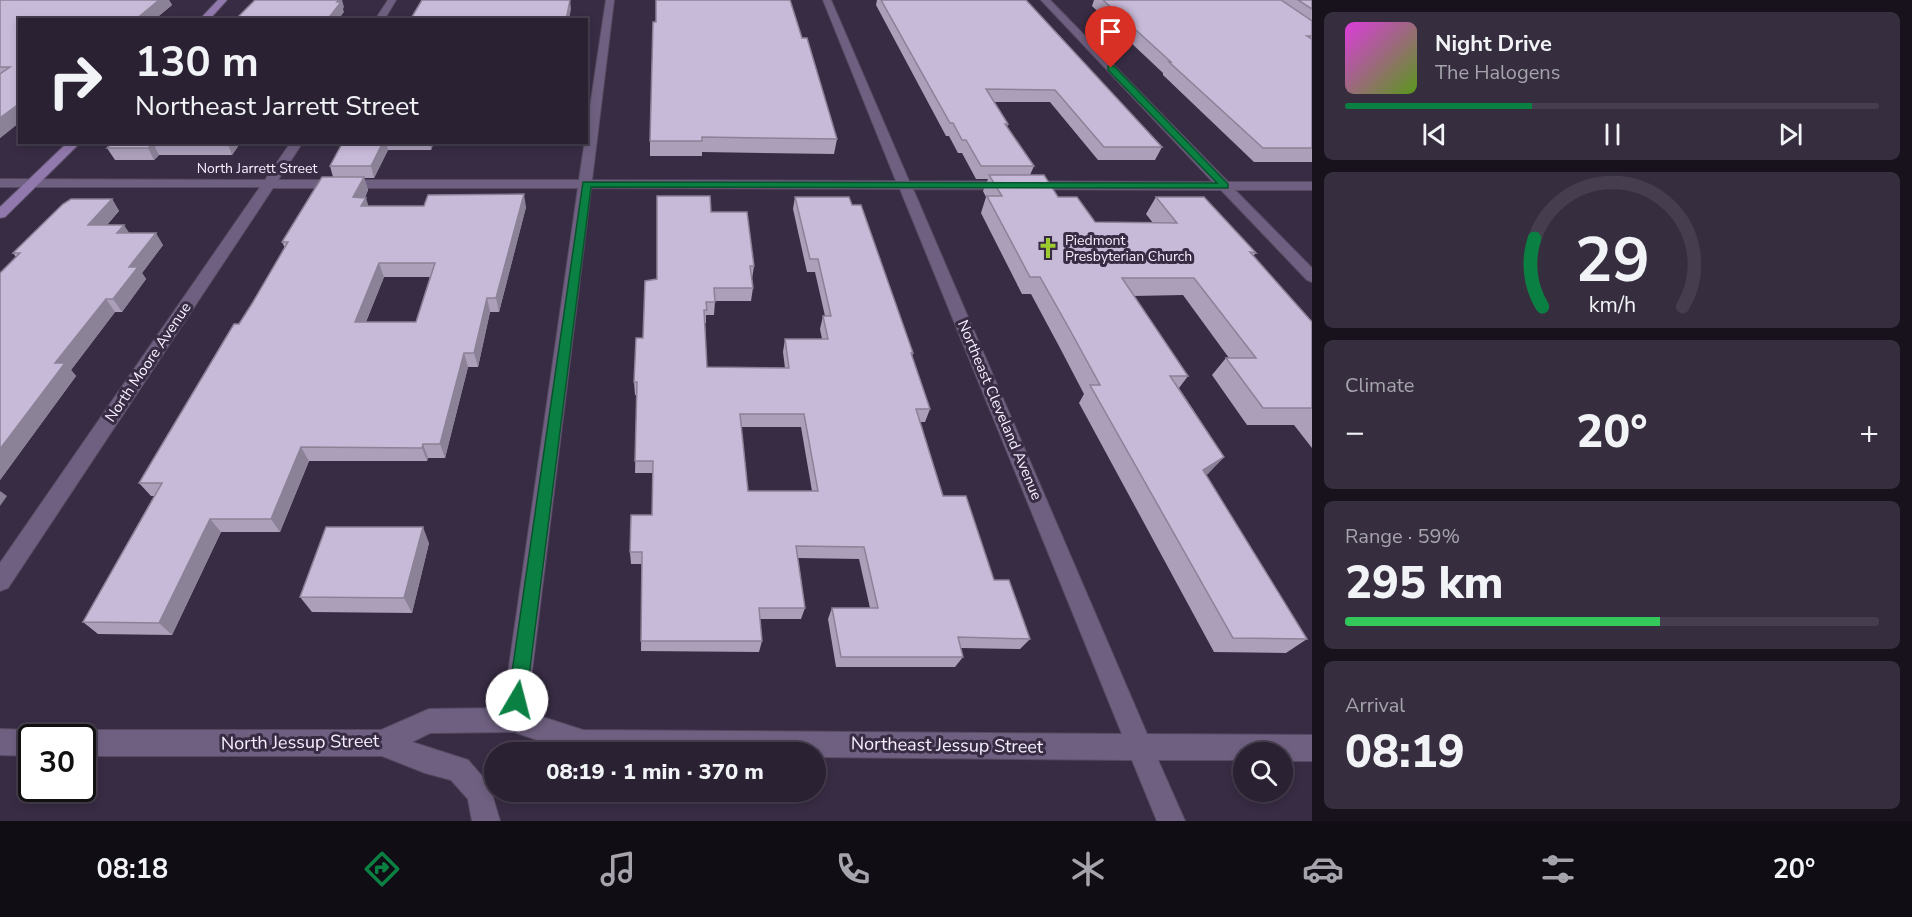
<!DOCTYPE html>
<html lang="en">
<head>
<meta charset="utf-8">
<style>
	body { margin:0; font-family:"Nunito Sans",sans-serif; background:#362e3f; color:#f1f3f6; height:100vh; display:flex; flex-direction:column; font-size:22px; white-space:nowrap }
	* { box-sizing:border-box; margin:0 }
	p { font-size:20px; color:#a5a3ac }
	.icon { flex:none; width:33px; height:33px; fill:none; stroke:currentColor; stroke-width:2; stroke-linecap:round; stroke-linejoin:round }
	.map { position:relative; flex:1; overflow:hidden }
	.side { display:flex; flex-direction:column; gap:12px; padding:12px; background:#17121c; width:600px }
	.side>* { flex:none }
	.top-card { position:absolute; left:18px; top:18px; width:570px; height:126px; border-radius:0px; box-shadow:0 3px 9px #0003,0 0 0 2px #463e4e; background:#2a2133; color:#f1f3f6; overflow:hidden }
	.controls { position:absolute; left:1233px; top:742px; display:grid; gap:12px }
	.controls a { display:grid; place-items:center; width:60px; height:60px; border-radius:50%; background:#2a2133; box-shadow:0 3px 9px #0003,0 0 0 2px #463e4e; font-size:30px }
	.speed { position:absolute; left:18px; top:724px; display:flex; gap:12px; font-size:30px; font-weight:700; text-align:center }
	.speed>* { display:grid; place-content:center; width:78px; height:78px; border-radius:50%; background:#2a2133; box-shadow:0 3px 9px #0003,0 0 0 2px #463e4e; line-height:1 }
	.speed .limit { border:3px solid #111; border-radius:9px; background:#fff; color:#111 }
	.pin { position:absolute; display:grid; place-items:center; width:51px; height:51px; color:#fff; margin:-62px -26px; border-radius:50% 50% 50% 0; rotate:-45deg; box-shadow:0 0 6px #0007 }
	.pin .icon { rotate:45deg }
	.me { position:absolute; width:66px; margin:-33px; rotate:8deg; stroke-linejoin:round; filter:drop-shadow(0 0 4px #0008) }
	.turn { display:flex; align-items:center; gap:21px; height:126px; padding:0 18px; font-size:27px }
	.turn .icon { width:78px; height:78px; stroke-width:2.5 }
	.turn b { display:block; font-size:42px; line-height:51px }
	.big { font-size:45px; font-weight:800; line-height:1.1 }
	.side .widget { flex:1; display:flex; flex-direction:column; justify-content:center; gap:9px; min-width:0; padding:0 21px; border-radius:9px; background:#362e3f }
	.side .dial { align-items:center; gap:0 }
	.dial svg { height:156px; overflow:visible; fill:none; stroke:#463e4e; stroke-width:7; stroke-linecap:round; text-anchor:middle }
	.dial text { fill:#f1f3f6; stroke:none }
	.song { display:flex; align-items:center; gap:18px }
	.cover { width:72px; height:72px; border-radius:9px; background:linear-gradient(135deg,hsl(300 70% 55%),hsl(90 70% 35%)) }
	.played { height:6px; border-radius:3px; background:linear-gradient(90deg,#0b8043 35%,#463e4e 35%) }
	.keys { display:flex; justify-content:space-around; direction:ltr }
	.heat { display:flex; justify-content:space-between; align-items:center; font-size:33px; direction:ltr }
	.charge { height:9px; border-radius:4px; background:linear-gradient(90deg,#34c759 59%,#463e4e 0) }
	.trip { position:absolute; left:484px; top:742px; width:342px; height:60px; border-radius:30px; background:#2a2133; box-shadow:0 3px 9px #0003,0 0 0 2px #463e4e; font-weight:800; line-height:60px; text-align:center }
	.dock { display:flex; height:96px; justify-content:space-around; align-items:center; background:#110d14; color:#a5a3ac }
	.dock .icon { width:42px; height:42px }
	.dock .on { color:#0b8043 }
	.dock b { font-size:27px; color:#f1f3f6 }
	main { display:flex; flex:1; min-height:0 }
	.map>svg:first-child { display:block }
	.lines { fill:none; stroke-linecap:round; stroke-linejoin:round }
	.street-casing { stroke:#564b62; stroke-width:2 }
	.secondary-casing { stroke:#564b62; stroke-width:2 }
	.street { fill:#6f6081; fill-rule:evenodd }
	.secondary { fill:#9279ad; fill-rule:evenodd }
	.wall { fill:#ab9fba; fill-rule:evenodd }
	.shaded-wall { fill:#8b8297 }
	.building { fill:#c7b9d8; stroke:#8b8297; stroke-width:1.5; fill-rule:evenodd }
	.route { fill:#0b8043; stroke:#07532c; stroke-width:1.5 }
	.labels { text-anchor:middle; stroke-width:6; stroke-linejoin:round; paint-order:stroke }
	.far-street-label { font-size:14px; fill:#f6efff; stroke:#382c44 }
	.far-poi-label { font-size:14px; fill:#f6efff; stroke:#382c44; text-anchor:start }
	.street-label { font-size:15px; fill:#f6efff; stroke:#382c44 }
	.near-street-label { font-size:18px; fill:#f6efff; stroke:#382c44 }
</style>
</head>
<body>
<main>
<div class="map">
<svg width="1312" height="821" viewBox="0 0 1312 821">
	<rect width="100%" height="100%" fill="#382c44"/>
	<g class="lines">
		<defs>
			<g id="street">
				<path d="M388 0H396L384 20H375Z"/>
				<path d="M606 0H614L592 180 896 181 823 0H831L909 181 1213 182 1041 0H1050L1228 182H1312V190H1235L1312 268V282L1307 280 1221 190 913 189 1147 734 1312 735V761H1282V753H1244V760H1158L1185 821H1157L1132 760 816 757V753H575L514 732 430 733 412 742 468 760 489 784 500 821H472L468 799 451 780 425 773 382 756H82V738H71L73 734 82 730H381L429 709 503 708 578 188H273L8 588 0 591V563L260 187H0V179L265 180 291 142H303L278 180H579ZM591 188 900 189 1122 734 583 730 527 712Z"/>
				<path d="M0 729 32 730 41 734 43 738H32V756L0 755Z"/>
			</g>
			<g id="secondary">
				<path d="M218 0H227L209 20H199Z"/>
				<path d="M68 142H81L5 217 0 218V207Z"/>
			</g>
		</defs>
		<use href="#street" class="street-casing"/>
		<use href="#secondary" class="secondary-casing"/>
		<use href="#street" class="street"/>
		<use href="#secondary" class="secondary"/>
	</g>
	<g class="wall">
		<path d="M0 0H169L172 5 154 20H20V122L0 138Z"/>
		<path d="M877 0H1026L1162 147 1155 160H1098L1050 102H994L1008 124 1007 127 1034 166 1030 175 1058 197 1095 222 1153 223 1146 214 1156 197 1256 253 1253 256 1312 322V448L1294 425H1247L1212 375 1226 358H1229L1183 295 1133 296 1188 376 1179 388 1224 457 1206 475 1307 639 1286 653 1214 652 1079 403 1084 394 1060 348 1031 294H1022L981 213 986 197 983 191 988 179H976L962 153H958L949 136H946L876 5Z"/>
		<path d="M1094 0H1312V162H1254L1163 75V73L1092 6Z"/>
		<path d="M802 38 837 139 834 154 702 152V156H650V141Z"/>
		<path d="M110 142H241L232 155H159L154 160H115L107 148 111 145Z"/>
		<path d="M343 142H526L525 145H433L431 150H388L374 178H364L368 190 365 198 368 206 526 207 499 312H490L478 367H468L445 458H428L427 461H309L280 532H221L172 635 98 634 83 622 154 496H151L139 483 253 302 285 248 282 242 333 177 330 166ZM384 277H430L416 322H366Z"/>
		<path d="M795 197 852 205 913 353 912 356 930 409 925 422H920L943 496 1030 639 1020 649 961 648 963 657 955 667H836L828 619 832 608H870L859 559 798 558 805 608 801 619H760L762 641 759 652 641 651 642 564H631L630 552 652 515 653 473H635L637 395H635L634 382 643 338 711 212 754 266 752 279 753 288 751 301H715L714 315H706V323H705L707 367 785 368 783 352 785 339H822L820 329 823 316H825L815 272H807L793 209ZM741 427H801L812 491H748Z"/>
		<path d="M112 199 119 211 107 225 163 245 142 273 146 279 122 312H115L71 370 76 376 0 480 16 257 13 253Z"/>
		<path d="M429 543 412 613 312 612 300 597Z"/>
	</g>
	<g class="shaded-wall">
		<path d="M159 0H169L172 5 154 20H135Z"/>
		<path d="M339 0H342L344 7 343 9 344 12 338 20H327Z"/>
		<path d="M570 0 571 9 569 20H566Z"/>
		<path d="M20 103V122L0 138V118Z"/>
		<path d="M227 142H241L232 155Z"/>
		<path d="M383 142H386L388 150 374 178 371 166Z"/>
		<path d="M430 142H433V145L431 150Z"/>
		<path d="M153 143 159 155 154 160 148 148Z"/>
		<path d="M364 177 368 190 358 211 353 197Z"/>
		<path d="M524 194 526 207 499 312 496 298Z"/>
		<path d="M366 198 370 211 361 206Z"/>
		<path d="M112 199 119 211 96 237 88 225Z"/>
		<path d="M124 225 132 237 117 233Z"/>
		<path d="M156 233 163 245 142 273 146 279 122 312 113 299 129 267Z"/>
		<path d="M379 263 384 277 360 336 355 322Z"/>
		<path d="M487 298 490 312 478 367 474 353Z"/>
		<path d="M106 299 115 312 71 370 76 376 0 480V449L55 363Z"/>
		<path d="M464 353 468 367 445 458 440 444Z"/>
		<path d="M423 444 428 458 427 461 422 448Z"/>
		<path d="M301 447 309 461 280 532 271 519Z"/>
		<path d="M1224 457 1208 474 1188 487 1203 470Z"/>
		<path d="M0 491 7 496 0 506Z"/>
		<path d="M210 519 221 532 172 635 159 623Z"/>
		<path d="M423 527 429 543 412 613 404 598Z"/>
	</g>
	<g class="building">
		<path d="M0 0H159L135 20H20V103L0 118V74L10 67H0Z"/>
		<path d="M255 0H339L337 2H341L327 20H235Z"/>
		<path d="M422 0H570L566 20H410Z"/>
		<path d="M656 0H790L802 38H807L837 139 702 137V141H650L653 22H656Z"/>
		<path d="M881 0H1026L1162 147H1104L1055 90 986 89 1008 124H1005L1034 166H981L966 140H962L953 123H950Z"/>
		<path d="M1103 0H1281L1312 21V36H1307L1312 39V148H1263L1169 62H1171Z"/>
		<path d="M1298 0H1312V9Z"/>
		<path d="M113 142H227L153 143 148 148H107Z"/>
		<path d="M343 142H383L371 166H330Z"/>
		<path d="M989 175H1044L1058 197H1077L1095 222 1177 223 1156 197H1204L1256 253 1250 252 1312 322V408H1263L1226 358H1256L1194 278H1122L1188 376H1170L1224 457 1203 470 1307 639 1233 638 1090 385H1100L1070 330 1040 277H1030L987 196H1002Z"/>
		<path d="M322 177H364L353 197 366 198 361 206H424L428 195 524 194 496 298H487L474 353H464L440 444H423L422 448 301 447 271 519H210L159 623 83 622 162 483H139L234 324H239L253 302 288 242H282ZM379 263H435L416 322H355Z"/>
		<path d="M657 196H710L711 212H747L754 266H750L753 288H714L715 302H706L707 310H704L707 367 789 368 785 339H828L823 316H831L818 259H810L795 197H849L852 205H861L913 353H911L930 409H916L943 496H966L994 580H1009L1030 639 958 637 963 657H841L832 608H878L864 547 796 546 805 608H759L762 641H641L642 552H630L631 515H652L653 461H635L637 382H634L636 338H643L645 281 657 279ZM740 414H804L818 491H748Z"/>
		<path d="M71 199H112L88 225H124L117 233H156L129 267H138L113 299H106L55 363H65L0 449V273L20 253H13L63 204Z"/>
		<path d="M326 527H423L404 598 300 597Z"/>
	</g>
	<path class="route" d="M1108 66H1114L1228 184V188L591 187 526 700 523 707 517 710 510 707 508 700 583 182 1217 183 1108 70Z"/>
	<defs>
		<symbol id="church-bare" viewBox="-9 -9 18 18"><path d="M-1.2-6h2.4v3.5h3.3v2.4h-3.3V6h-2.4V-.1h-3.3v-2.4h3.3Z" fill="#9dca30" stroke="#382c44" stroke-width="2.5" paint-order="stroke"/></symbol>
	</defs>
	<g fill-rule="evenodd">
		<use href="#church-bare" x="1033" y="233" width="30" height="30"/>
	</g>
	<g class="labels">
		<g class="far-street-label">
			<text x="257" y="173">North Jarrett Street</text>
		</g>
		<g class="far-poi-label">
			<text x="1065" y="245">Piedmont<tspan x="1065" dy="16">Presbyterian Church</tspan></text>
		</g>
		<g class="street-label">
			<text transform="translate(148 362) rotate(-56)" y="5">North Moore Avenue</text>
			<text transform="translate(1000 410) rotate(67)" y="5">Northeast Cleveland Avenue</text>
		</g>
		<g class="near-street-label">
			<text transform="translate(300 742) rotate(-1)" y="6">North Jessup Street</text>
			<text transform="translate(947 745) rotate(1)" y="6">Northeast Jessup Street</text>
		</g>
	</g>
</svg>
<div class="controls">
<a><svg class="icon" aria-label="search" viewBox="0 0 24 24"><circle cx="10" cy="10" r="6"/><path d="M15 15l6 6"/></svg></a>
</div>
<div class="speed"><div class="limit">30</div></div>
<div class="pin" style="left:1111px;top:68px;background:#d93025"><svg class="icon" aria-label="arrive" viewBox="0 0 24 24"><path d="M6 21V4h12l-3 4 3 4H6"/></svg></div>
<svg class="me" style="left:517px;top:700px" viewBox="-20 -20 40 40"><circle r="19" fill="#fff"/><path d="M0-13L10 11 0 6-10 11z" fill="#0b8043"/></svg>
<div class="trip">08:19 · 1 min · 370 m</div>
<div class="top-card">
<div class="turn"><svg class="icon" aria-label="right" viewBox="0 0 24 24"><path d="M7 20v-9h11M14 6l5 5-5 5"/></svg><div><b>130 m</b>Northeast Jarrett Street</div></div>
</div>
</div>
<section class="side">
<div class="widget">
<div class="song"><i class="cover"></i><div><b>Night Drive</b><p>The Halogens</p></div></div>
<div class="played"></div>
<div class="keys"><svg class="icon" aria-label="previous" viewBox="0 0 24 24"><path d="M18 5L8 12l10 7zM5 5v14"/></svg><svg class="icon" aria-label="pause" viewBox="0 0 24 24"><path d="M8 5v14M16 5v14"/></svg><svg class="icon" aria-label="next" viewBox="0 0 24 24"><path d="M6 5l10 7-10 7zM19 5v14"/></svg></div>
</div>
<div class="widget dial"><svg viewBox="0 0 100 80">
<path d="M14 69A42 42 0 1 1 86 69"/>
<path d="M14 69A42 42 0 0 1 10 34" stroke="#0b8043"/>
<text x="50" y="56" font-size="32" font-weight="700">29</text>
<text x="50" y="72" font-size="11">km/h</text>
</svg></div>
<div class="widget"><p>Climate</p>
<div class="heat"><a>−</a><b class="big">20°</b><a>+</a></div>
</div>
<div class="widget"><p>Range · 59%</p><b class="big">295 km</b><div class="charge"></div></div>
<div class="widget"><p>Arrival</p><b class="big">08:19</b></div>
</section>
</main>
<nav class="dock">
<b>08:18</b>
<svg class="icon on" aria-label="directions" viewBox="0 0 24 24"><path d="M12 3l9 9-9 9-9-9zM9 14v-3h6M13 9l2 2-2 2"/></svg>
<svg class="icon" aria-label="music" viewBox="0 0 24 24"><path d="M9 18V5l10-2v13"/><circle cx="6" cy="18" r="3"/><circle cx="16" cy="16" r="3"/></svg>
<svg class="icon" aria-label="phone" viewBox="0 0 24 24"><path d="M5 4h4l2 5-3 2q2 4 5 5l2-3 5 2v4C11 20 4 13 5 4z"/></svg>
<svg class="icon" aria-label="climate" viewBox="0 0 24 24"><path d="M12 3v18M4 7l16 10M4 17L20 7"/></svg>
<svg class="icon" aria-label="car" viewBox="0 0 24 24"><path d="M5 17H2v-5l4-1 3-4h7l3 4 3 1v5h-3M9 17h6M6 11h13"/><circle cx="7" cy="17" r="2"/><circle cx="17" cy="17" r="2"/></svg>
<svg class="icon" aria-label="filters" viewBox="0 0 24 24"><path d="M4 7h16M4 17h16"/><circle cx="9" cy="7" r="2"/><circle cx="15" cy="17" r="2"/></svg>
<b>20°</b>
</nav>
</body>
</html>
